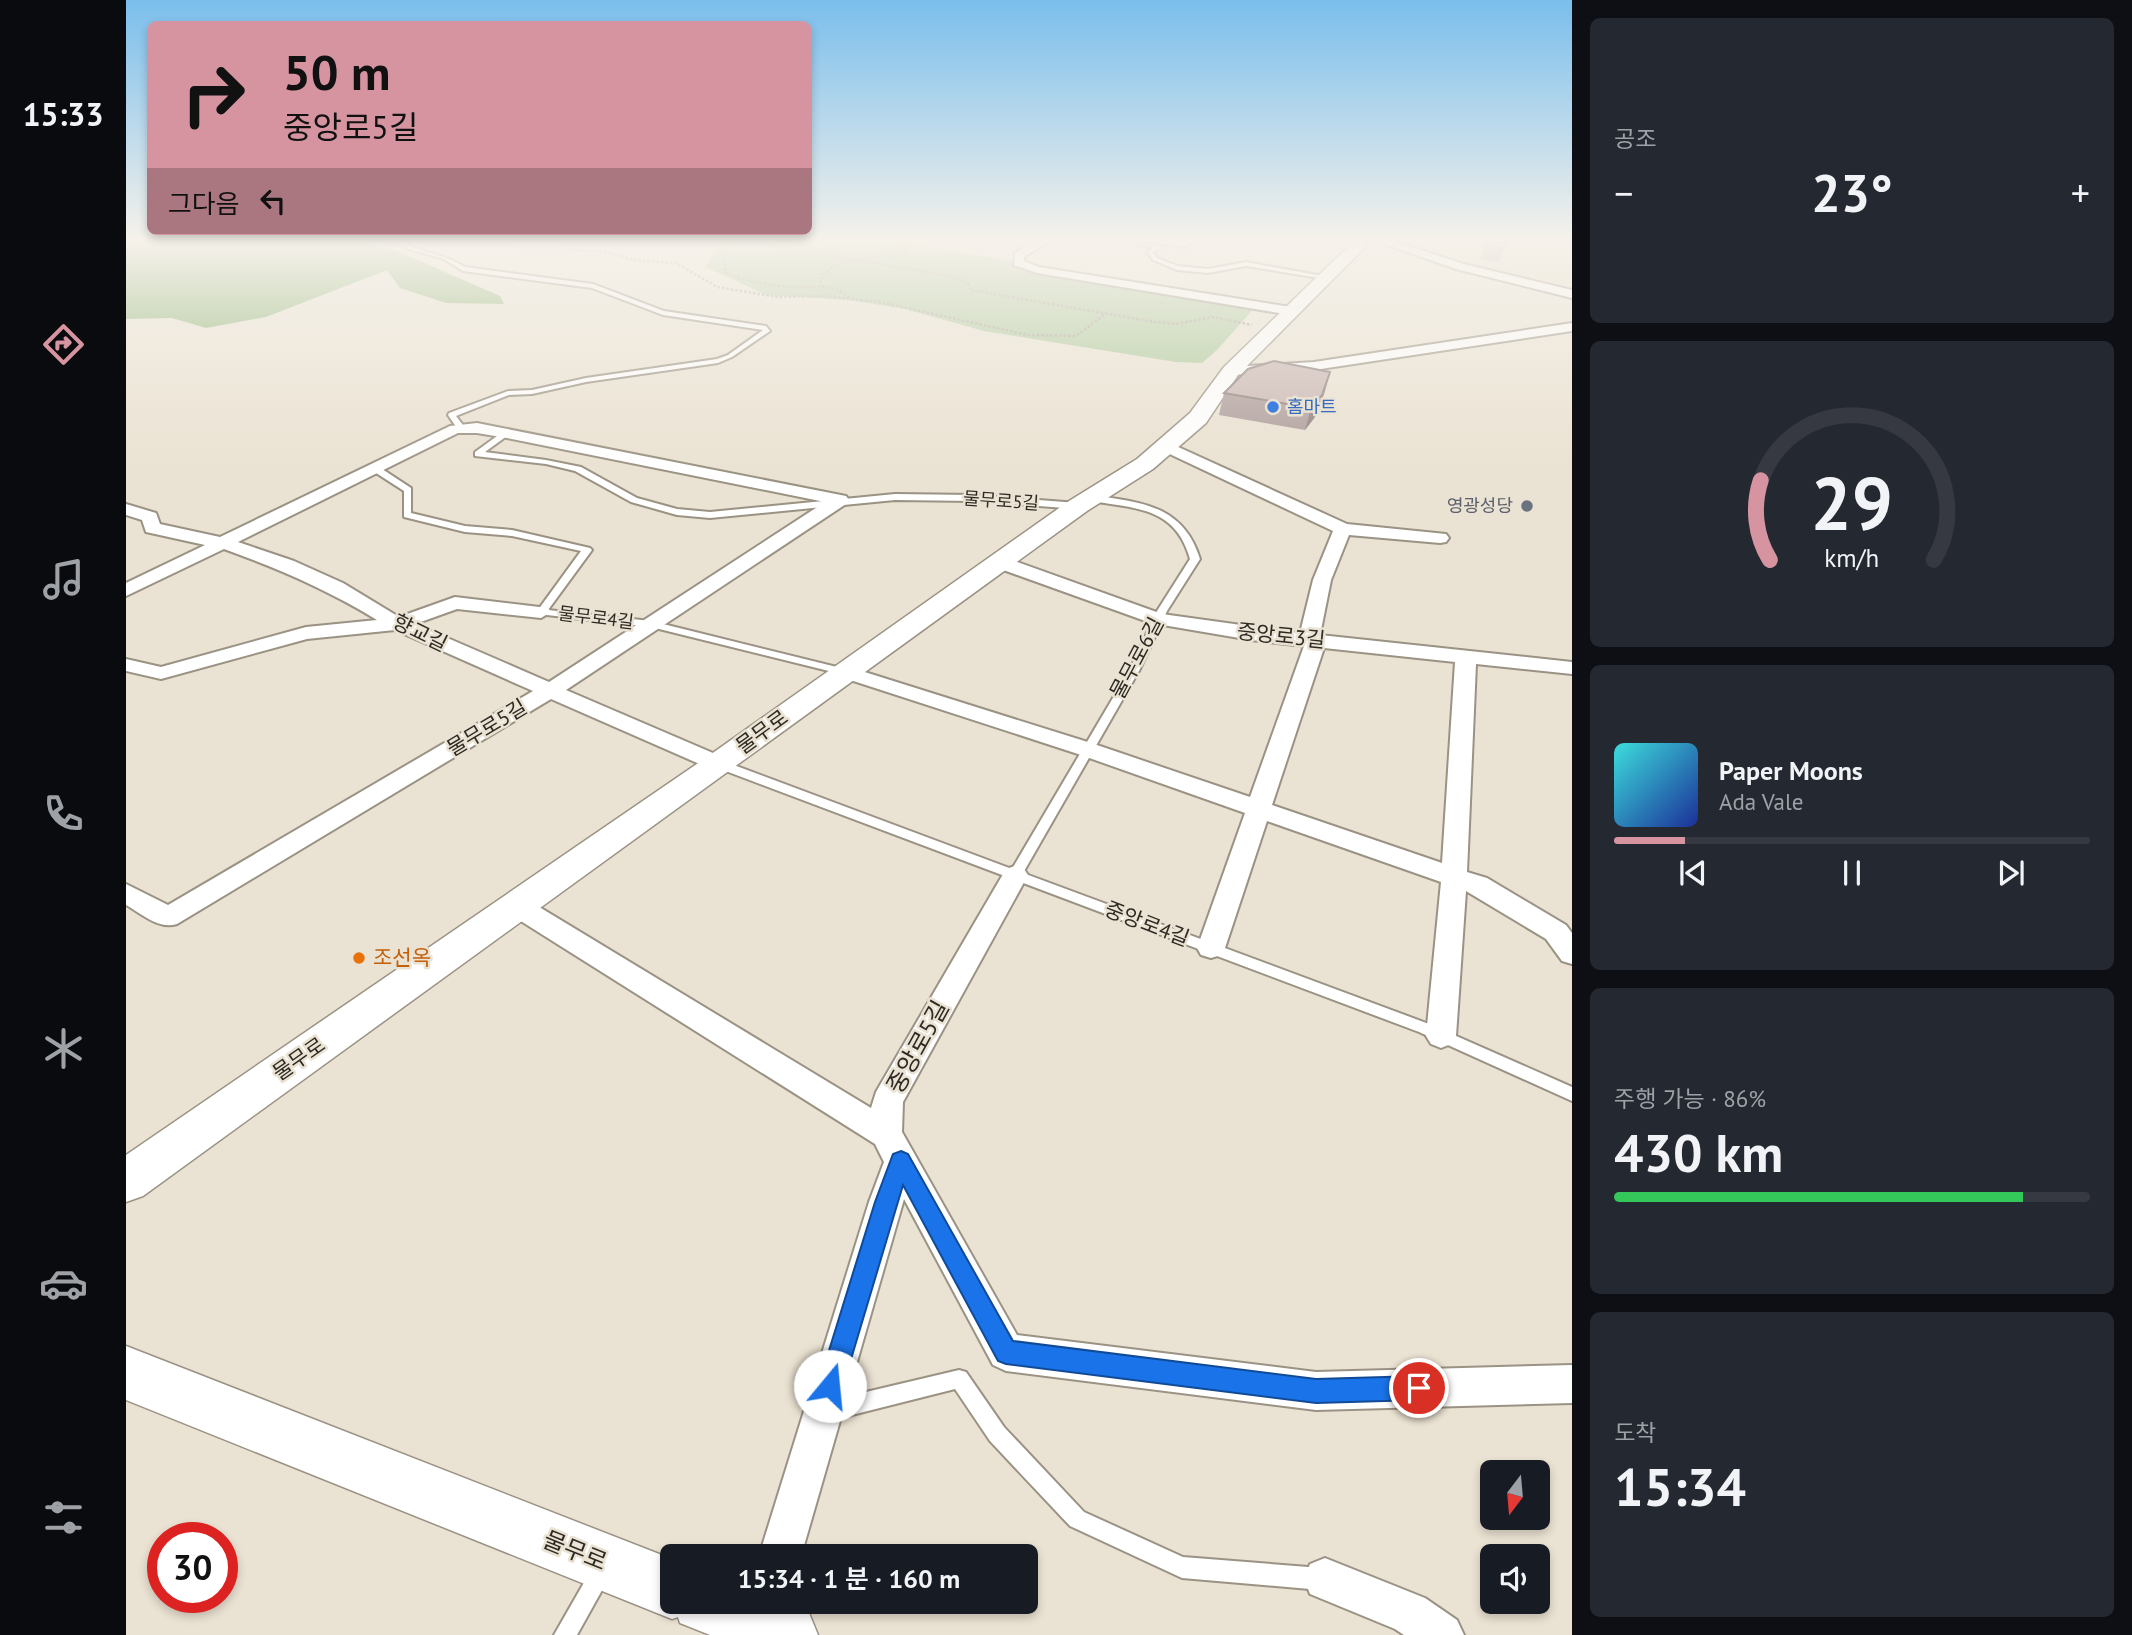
<!DOCTYPE html>
<html lang="ko">
<head>
<meta charset="utf-8">
<style>
	body { margin:0; font-family:"PT Sans","Noto Sans KR",sans-serif; background:#242831; color:#f1f3f6; height:100vh; display:flex; flex-direction:column; font-size:26px; white-space:nowrap }
	* { box-sizing:border-box; margin:0 }
	p { font-size:23px; color:#9ea1a6 }
	.icon { flex:none; width:38px; height:38px; fill:none; stroke:currentColor; stroke-width:2; stroke-linecap:round; stroke-linejoin:round }
	.map { position:relative; flex:1; overflow:hidden }
	.details { display:flex; flex-direction:column; gap:18px; padding:18px; background:#0d0f14; width:560px }
	.details>* { flex:none }
	.guide { position:absolute; left:21px; top:21px; width:665px; height:214px; border-radius:10px; box-shadow:0 4px 10px #0003; background:#d594a0; color:#111; overflow:hidden }
	.needle { width:46px; rotate:196deg }
	.controls { position:absolute; left:1354px; top:1460px; display:grid; gap:14px }
	.controls a { display:grid; place-items:center; width:70px; height:70px; border-radius:10px; background:#171b24; box-shadow:0 4px 10px #0003; font-size:35px }
	.speed { position:absolute; left:21px; top:1522px; display:flex; gap:14px; font-size:35px; font-weight:700; text-align:center }
	.speed>* { display:grid; place-content:center; width:91px; height:91px; border-radius:50%; background:#171b24; box-shadow:0 4px 10px #0003; line-height:1 }
	.speed .limit { border:10px solid #d22; background:#fff; color:#111 }
	.pin { position:absolute; display:grid; place-items:center; width:60px; height:60px; color:#fff; margin:-30px; border:4px solid #fff; border-radius:50%; box-shadow:0 2px 7px #0007 }
	.me { position:absolute; width:77px; margin:-38px; rotate:17deg; stroke-linejoin:round; filter:drop-shadow(0 0 5px #0008) }
	.turn { display:flex; align-items:center; gap:24px; height:147px; padding:0 21px; font-size:32px }
	.turn .icon { width:91px; height:91px; stroke-width:2.5 }
	.turn b { display:block; font-size:49px; line-height:60px }
	.then { display:flex; align-items:center; height:66px; padding:0 21px; background:#0003; gap:14px; font-size:26px }
	.big { font-size:52px; font-weight:600; line-height:1.1 }
	.details .tile { flex:1; display:flex; flex-direction:column; justify-content:center; gap:10px; min-width:0; padding:0 24px; border-radius:10px; background:#242831 }
	.details .dial { align-items:center; gap:0 }
	.dial svg { height:182px; overflow:visible; fill:none; stroke:#363941; stroke-width:7; stroke-linecap:round; text-anchor:middle }
	.dial text { fill:#f1f3f6; stroke:none }
	.song { display:flex; align-items:center; gap:21px }
	.cover { width:84px; height:84px; border-radius:10px; background:linear-gradient(135deg,hsl(180 70% 55%),hsl(230 70% 35%)) }
	.played { height:7px; border-radius:4px; background:linear-gradient(90deg,#d594a0 15%,#363941 15%) }
	.keys { display:flex; justify-content:space-around; direction:ltr }
	.heat { display:flex; justify-content:space-between; align-items:center; font-size:38px; direction:ltr }
	.charge { height:10px; border-radius:5px; background:linear-gradient(90deg,#34c759 86%,#363941 0) }
	.trip { position:absolute; left:534px; top:1544px; width:378px; height:70px; border-radius:10px; background:#171b24; box-shadow:0 4px 10px #0003; font-weight:600; line-height:70px; text-align:center }
	main { display:flex; flex:1; min-height:0 }
	.menu { display:flex; flex-direction:column; width:126px; justify-content:space-around; align-items:center; background:#090b0e; color:#9ea1a6 }
	.menu .icon { width:49px; height:49px }
	.menu .on { color:#d594a0 }
	.menu b { font-size:32px; color:#f1f3f6 }
	.map>svg:first-child { display:block }
	.built { fill:#e5d9c2 }
	.green { fill:#aac898 }
	.forest { fill:#88af6f }
	.lines { fill:none; stroke-linecap:round; stroke-linejoin:round }
	.service-casing { stroke:#9a9283; stroke-width:4 }
	.minor-casing { stroke:#9a9283; stroke-width:4 }
	.secondary-casing { stroke:#9a9283; stroke-width:3 }
	.path { stroke:#a69f93; stroke-width:2.5; stroke-dasharray:2.5 2; stroke-linecap:butt }
	.service { fill:#fff; fill-rule:evenodd }
	.minor { fill:#fff; fill-rule:evenodd }
	.secondary { fill:#fff; fill-rule:evenodd }
	.wall { fill:#ad9c99 }
	.shaded-wall { fill:#8d7f7d }
	.building { fill:#c9b5b2; stroke:#8d7f7d; stroke-width:2 }
	.route { fill:#1a73e8; stroke:#114b97; stroke-width:2 }
	.shop-dot { fill:#3f7fe0; stroke:#eae2d2; stroke-width:2.5 }
	.worship-dot { fill:#6b7280; stroke:#eae2d2; stroke-width:2.5 }
	.food-dot { fill:#e8710a; stroke:#eae2d2; stroke-width:2.5 }
	.labels { text-anchor:middle; stroke-width:5; stroke-linejoin:round; paint-order:stroke }
	.far-shop-label { font-size:18px; fill:#366cbe; stroke:#eae2d2; text-anchor:start }
	.far-street-label { font-size:18px; fill:#2d2a24; stroke:#eae2d2 }
	.far-worship-label { font-size:18px; fill:#5b616d; stroke:#eae2d2; text-anchor:end }
	.street-label { font-size:21px; fill:#2d2a24; stroke:#eae2d2 }
	.food-label { font-size:21px; fill:#c56008; stroke:#eae2d2; text-anchor:start }
	.near-street-label { font-size:24px; fill:#2d2a24; stroke:#eae2d2 }
</style>
</head>
<body>
<main>
<nav class="menu">
<b>15:33</b>
<svg class="icon on" aria-label="directions" viewBox="0 0 24 24"><path d="M12 3l9 9-9 9-9-9zM9 14v-3h6M13 9l2 2-2 2"/></svg>
<svg class="icon" aria-label="music" viewBox="0 0 24 24"><path d="M9 18V5l10-2v13"/><circle cx="6" cy="18" r="3"/><circle cx="16" cy="16" r="3"/></svg>
<svg class="icon" aria-label="phone" viewBox="0 0 24 24"><path d="M5 4h4l2 5-3 2q2 4 5 5l2-3 5 2v4C11 20 4 13 5 4z"/></svg>
<svg class="icon" aria-label="climate" viewBox="0 0 24 24"><path d="M12 3v18M4 7l16 10M4 17L20 7"/></svg>
<svg class="icon" aria-label="car" viewBox="0 0 24 24"><path d="M5 17H2v-5l4-1 3-4h7l3 4 3 1v5h-3M9 17h6M6 11h13"/><circle cx="7" cy="17" r="2"/><circle cx="17" cy="17" r="2"/></svg>
<svg class="icon" aria-label="filters" viewBox="0 0 24 24"><path d="M4 7h16M4 17h16"/><circle cx="9" cy="7" r="2"/><circle cx="15" cy="17" r="2"/></svg>
</nav>
<div class="map">
<svg width="1446" height="1635" viewBox="0 0 1446 1635">
	<rect width="100%" height="100%" fill="#eae2d2"/>
	<path class="built" d="M1271 242H1446V291L1356 270 1318 255Z"/>
	<path class="green" d="M589 242H793L817 250 890 261 891 266 935 272 937 278 1129 307 1092 349 1076 363 1050 362 858 331 779 309 723 300 641 295 579 267 593 246Z"/>
	<path class="forest" d="M0 242H239L271 251 374 296 378 304 320 303 274 288 261 270 140 317 80 328 46 318 0 319Z"/>
	<g class="lines">
		<defs>
			<g id="service">
				<path d="M273 242C281 242 283 245 289 248 309 255 320 256 339 267L467 284 538 311 640 326 644 331 606 357 592 363 460 382 406 394 383 395 330 416 340 429 336 431H333L322 415 323 413 382 391 406 390 460 378 591 359 602 355 637 330 537 315 466 288 337 271 318 259 282 249Z"/>
				<path d="M1002 242 1034 246V248L1027 252 1031 258 1052 266 1082 269 1120 262 1202 277 1199 279 1120 266 1082 273 1051 270 1027 260 1021 252 1027 248Z"/>
				<path d="M1026 242H1064L1059 247Z"/>
				<path d="M378 431 385 433 359 452 420 460 455 467 511 498 551 509 584 512 769 494 849 495 952 503 956 506 952 509 849 501 769 500 584 518 551 515 505 502 449 471 420 464 349 456V452Z"/>
				<path d="M247 467H253L285 488V513L339 526 386 530 464 548 466 550 422 610 525 621 723 670 724 672 719 675 525 627 412 614V610L455 551 386 536 339 532 278 517V491L247 471Z"/>
				<path d="M964 495C1013 502 1057 504 1074 559L1041 611 1014 669 897 873 1303 1024 1446 1087V1101L1293 1032 589 767 587 764 589 761H597L886 869 1004 669 1031 611 1064 559C1049 505 1007 509 961 500V496Z"/>
				<path d="M833 1370 840 1372 878 1427 958 1512 1057 1557 1195 1568 1202 1572 1206 1579 1202 1586 1195 1590 1056 1578 944 1526 864 1441 829 1389 702 1421 695 1418 692 1411 695 1404 702 1401Z"/>
				<path d="M474 1563 481 1567 485 1574 451 1635H428L467 1567Z"/>
			</g>
			<g id="minor">
				<path d="M907 242H921L898 257V261L913 267 1165 307 1171 311 1165 315 911 273 888 265 889 253Z"/>
				<path d="M1253 242H1270L1338 264 1446 290V298L1330 269Z"/>
				<path d="M1446 323V331L1188 370 1105 375 1098 371 1105 367 1188 362Z"/>
				<path d="M351 423 720 496 723 500 720 504 440 690 601 759 605 764 601 769 593 771 585 769 425 699 51 924C33 930 16 914 0 905V884L42 905 407 691 269 630 181 639 35 679 0 671V659L35 667 180 627 251 620C200 589 153 569 98 549L0 596V583L79 545 20 532 16 520 0 515V504L30 513 34 524 94 537 324 426ZM332 433H351L381 438 699 502 423 682 289 624 331 609 415 618 425 612 422 608 329 597 273 617 217 583 168 561 112 542Z"/>
				<path d="M1039 441 1221 524 1320 534 1323 538 1320 542 1314 543 1223 535 1205 580 1194 635 1446 662V674L1350 664 1341 872 1361 878 1440 925 1446 933V964L1436 961 1420 939 1340 891 1330 1036 1325 1044 1315 1048 1305 1044 1300 1036 1315 882 1141 821 1099 948 1095 955 1085 958 1075 955 1071 948 1119 813 952 754 712 676 708 672 712 668H726L968 744 1124 797 1178 646 1125 640 1025 623 866 566 864 562 866 558H880L1036 614 1174 633 1187 580 1207 531 1033 449 1031 446ZM1198 648 1329 662 1316 863 1146 805Z"/>
				<path d="M889 866 898 869 902 875 777 1102 776 1132 891 1335 1190 1372 1446 1365V1403L1190 1410 880 1371 867 1365 778 1199 675 1556H633L743 1202 758 1162 749 1144 382 913 378 906 382 899 391 896 400 899 745 1108 750 1092 880 869Z"/>
				<path d="M1199 1558 1299 1598 1331 1620 1338 1635H1278L1269 1629 1184 1594 1178 1579 1184 1564Z"/>
			</g>
			<g id="secondary">
				<path d="M1227 242H1244L1112 375 1080 423 1027 469 961 511 17 1196 0 1202V1155L581 757 943 501 1011 459 1064 413 1098 367Z"/>
				<path d="M0 1346 546 1559V1601H654L683 1613 692 1635H584L554 1623 552 1617 546 1619 0 1400Z"/>
			</g>
		</defs>
		<use href="#service" class="service-casing"/>
		<use href="#minor" class="minor-casing"/>
		<use href="#secondary" class="secondary-casing"/>
		<g class="path">
			<path d="M366 242 388 247 477 251 508 260 550 263 591 287 652 297 699 296 754 302 902 335 950 336 979 314"/>
			<path d="M734 259 782 254 776 242"/>
			<path d="M697 287 694 281C700 267 712 264 726 261"/>
			<path d="M723 298C708 282 685 288 665 287 643 285 620 282 600 273L597 251 605 245 647 246 820 275 842 283 845 290 1029 322 1050 324 1086 317 1126 325"/>
		</g>
		<use href="#service" class="service"/>
		<use href="#minor" class="minor"/>
		<use href="#secondary" class="secondary"/>
	</g>
	<g class="wall">
		<path d="M1360 242H1382L1373 262 1354 259Z"/>
		<path d="M1204 372 1198 394 1189 417 1179 430 1093 415 1098 393Z"/>
	</g>
	<path class="shaded-wall" d="M1204 372 1198 394 1189 417 1179 430 1185 408Z"/>
	<g class="building">
		<path d="M1360 242H1381L1378 248 1359 245Z"/>
		<path d="M1148 361 1204 372 1196 395 1185 408 1098 393 1122 369Z"/>
	</g>
	<linearGradient id="sky" x2="0" y2="1"><stop stop-color="#7abeec"/><stop offset="0.51" stop-color="#f6f2eb"/><stop offset="1" stop-color="#f6f2eb" stop-opacity="0"/></linearGradient>
	<rect width="1446" height="471" fill="url(#sky)"/>
	<path class="route" d="M775 1151 782 1154 887 1341 1190 1379 1293 1376 1301 1379 1305 1388 1301 1397 1293 1400 1190 1403 880 1364 872 1361 777 1185 717 1386 713 1395 704 1398 696 1395 692 1386 749 1202 767 1154Z"/>
	<circle class="shop-dot" cx="1147" cy="407" r="7"/>
	<circle class="worship-dot" cx="1401" cy="506" r="7"/>
	<circle class="food-dot" cx="233" cy="958" r="7"/>
	<g class="labels">
		<g class="far-shop-label">
			<text x="1161" y="413">홈마트</text>
		</g>
		<g class="far-street-label">
			<text transform="translate(875 501) rotate(4)" y="6">물무로5길</text>
			<text transform="translate(470 618) rotate(7)" y="6">물무로4길</text>
		</g>
		<g class="far-worship-label">
			<text x="1387" y="512">영광성당</text>
		</g>
		<g class="street-label">
			<text transform="translate(294 633) rotate(26)" y="7">향교길</text>
			<text transform="translate(1155 636) rotate(6)" y="7">중앙로3길</text>
			<text transform="translate(1011 658) rotate(-62)" y="7">물무로6길</text>
			<text transform="translate(361 728) rotate(-31)" y="7">물무로5길</text>
			<text transform="translate(636 732) rotate(-36)" y="7">물무로</text>
			<text transform="translate(1021 924) rotate(21)" y="7">중앙로4길</text>
			<text transform="translate(173 1059) rotate(-35)" y="7">물무로</text>
		</g>
		<g class="food-label">
			<text x="247" y="965">조선옥</text>
		</g>
		<g class="near-street-label">
			<text transform="translate(792 1047) rotate(-61)" y="8">중앙로5길</text>
			<text transform="translate(449 1551) rotate(22)" y="8">물무로</text>
		</g>
	</g>
</svg>
<div class="controls">
<a><svg class="needle" viewBox="-14 -14 28 28"><path d="M0-13l5 13h-10z" fill="#e53935"/><path d="M0 13l5-13h-10z" fill="#9ea1a6"/></svg></a>
<a><svg class="icon" aria-label="sound" viewBox="0 0 24 24"><path d="M4 9h4l5-4v14l-5-4H4zM17 9q2 3 0 6"/></svg></a>
</div>
<div class="speed"><div class="limit">30</div></div>
<div class="pin" style="left:1293px;top:1388px;background:#d93025"><svg class="icon" aria-label="arrive" viewBox="0 0 24 24"><path d="M6 21V4h12l-3 4 3 4H6"/></svg></div>
<svg class="me" style="left:704px;top:1386px" viewBox="-20 -20 40 40"><circle r="19" fill="#fff"/><path d="M0-13L10 11 0 6-10 11z" fill="#1a73e8"/></svg>
<div class="trip">15:34 · 1 분 · 160 m</div>
<div class="guide">
<div class="turn"><svg class="icon" aria-label="right" viewBox="0 0 24 24"><path d="M7 20v-9h11M14 6l5 5-5 5"/></svg><div><b>50 m</b>중앙로5길</div></div>
<div class="then">그다음<svg class="icon" aria-label="left" viewBox="0 0 24 24"><path d="M17 20v-9H6M10 6l-5 5 5 5"/></svg></div>
</div>
</div>
<section class="details">
<div class="tile"><p>공조</p>
<div class="heat"><a>−</a><b class="big">23°</b><a>+</a></div>
</div>
<div class="tile dial"><svg viewBox="0 0 100 80">
<path d="M14 69A42 42 0 1 1 86 69"/>
<path d="M14 69A42 42 0 0 1 10 34" stroke="#d594a0"/>
<text x="50" y="56" font-size="32" font-weight="700">29</text>
<text x="50" y="72" font-size="11">km/h</text>
</svg></div>
<div class="tile">
<div class="song"><i class="cover"></i><div><b>Paper Moons</b><p>Ada Vale</p></div></div>
<div class="played"></div>
<div class="keys"><svg class="icon" aria-label="previous" viewBox="0 0 24 24"><path d="M18 5L8 12l10 7zM5 5v14"/></svg><svg class="icon" aria-label="pause" viewBox="0 0 24 24"><path d="M8 5v14M16 5v14"/></svg><svg class="icon" aria-label="next" viewBox="0 0 24 24"><path d="M6 5l10 7-10 7zM19 5v14"/></svg></div>
</div>
<div class="tile"><p>주행 가능 · 86%</p><b class="big">430 km</b><div class="charge"></div></div>
<div class="tile"><p>도착</p><b class="big">15:34</b></div>
</section>
</main>
</body>
</html>
